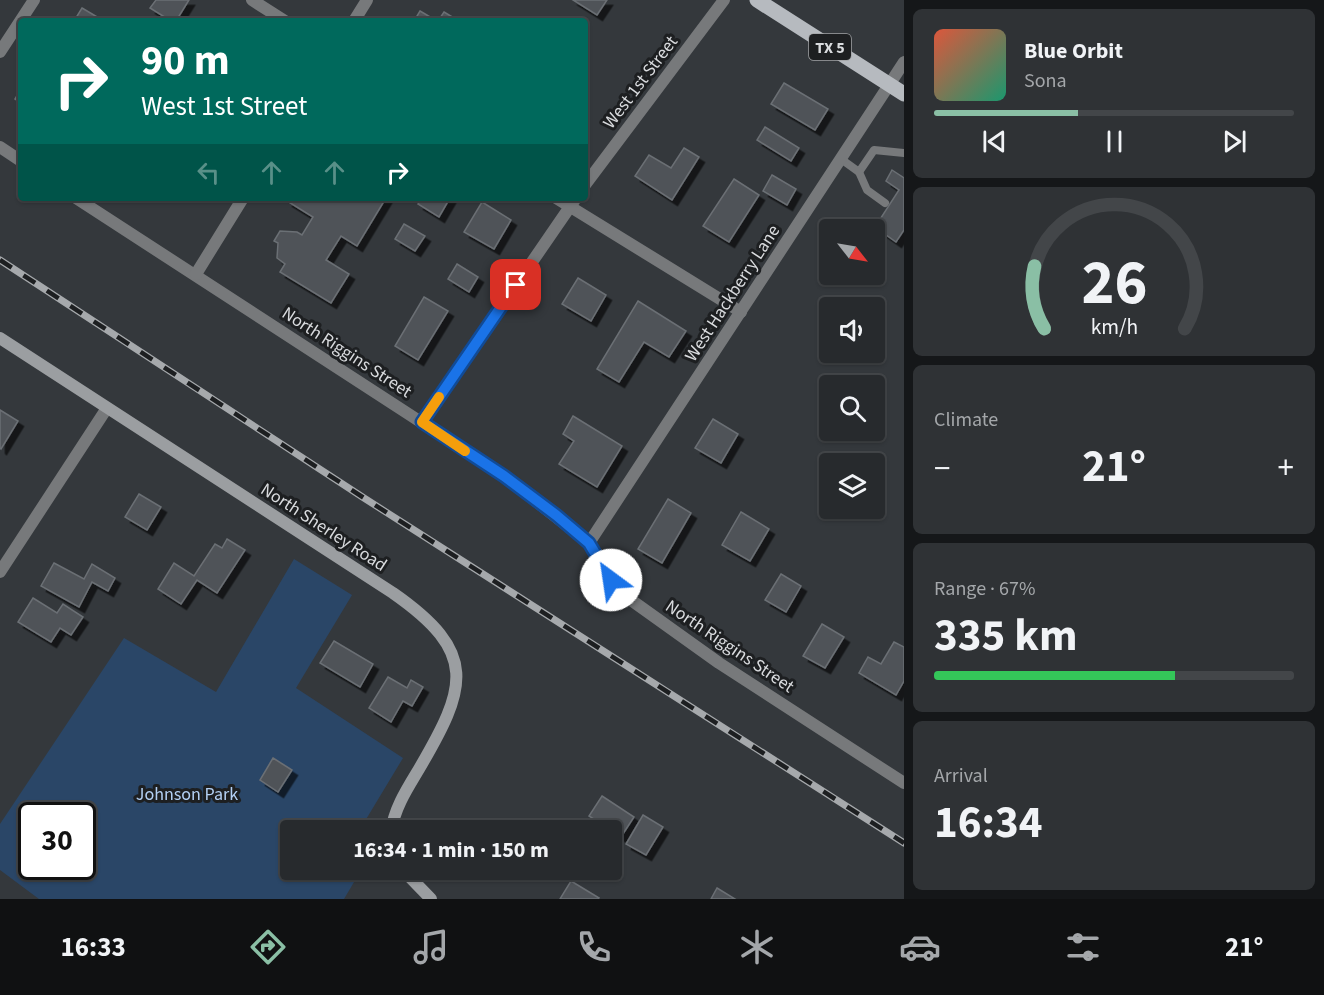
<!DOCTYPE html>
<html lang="en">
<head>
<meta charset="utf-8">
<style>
	body { margin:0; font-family:"Source Sans 3",sans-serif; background:#2f3235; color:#f1f3f6; height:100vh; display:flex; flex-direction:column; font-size:22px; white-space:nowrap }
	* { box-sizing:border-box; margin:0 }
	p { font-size:20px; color:#a4a7aa }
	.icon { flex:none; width:33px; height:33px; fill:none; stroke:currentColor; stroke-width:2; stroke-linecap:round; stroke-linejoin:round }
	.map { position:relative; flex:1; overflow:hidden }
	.sheet { display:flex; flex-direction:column; gap:9px; padding:9px; background:#151719; width:420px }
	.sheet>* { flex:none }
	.top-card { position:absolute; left:18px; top:18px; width:570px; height:183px; border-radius:6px; box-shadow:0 2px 4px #0004,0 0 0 2px #434649; background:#00695c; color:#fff; overflow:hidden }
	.needle { width:39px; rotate:121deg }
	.tools { position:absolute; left:819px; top:219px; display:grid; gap:12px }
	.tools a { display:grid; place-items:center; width:66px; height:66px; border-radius:6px; background:#272a2d; box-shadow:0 2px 4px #0004,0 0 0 2px #434649; font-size:30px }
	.speed { position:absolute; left:18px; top:802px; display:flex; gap:12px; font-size:30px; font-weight:700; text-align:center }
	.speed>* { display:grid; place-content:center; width:78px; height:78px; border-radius:50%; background:#272a2d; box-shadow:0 2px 4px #0004,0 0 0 2px #434649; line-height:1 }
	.speed .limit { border:3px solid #111; border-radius:9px; background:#fff; color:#111 }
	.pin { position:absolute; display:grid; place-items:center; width:51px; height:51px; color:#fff; margin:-26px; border-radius:12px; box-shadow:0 3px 9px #0006 }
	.me { position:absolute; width:66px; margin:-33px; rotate:329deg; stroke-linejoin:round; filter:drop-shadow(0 0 4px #0008) }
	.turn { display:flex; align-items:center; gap:21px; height:126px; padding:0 24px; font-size:27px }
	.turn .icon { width:78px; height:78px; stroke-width:2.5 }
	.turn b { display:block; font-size:42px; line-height:51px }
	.lanes { display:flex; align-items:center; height:57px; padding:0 24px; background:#0003; justify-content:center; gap:30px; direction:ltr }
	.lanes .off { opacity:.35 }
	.big { font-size:45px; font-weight:700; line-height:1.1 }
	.sheet .card { flex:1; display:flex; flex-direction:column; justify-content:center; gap:9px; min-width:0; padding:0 21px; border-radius:9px; background:#2f3235 }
	.sheet .dial { align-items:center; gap:0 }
	.dial svg { height:156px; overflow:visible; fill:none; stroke:#434649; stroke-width:7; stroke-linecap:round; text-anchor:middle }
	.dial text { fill:#f1f3f6; stroke:none }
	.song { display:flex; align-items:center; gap:18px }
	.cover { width:72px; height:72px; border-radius:9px; background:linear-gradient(135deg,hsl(10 70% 55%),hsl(160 70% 35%)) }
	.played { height:6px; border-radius:3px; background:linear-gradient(90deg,#8abfa5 40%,#434649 40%) }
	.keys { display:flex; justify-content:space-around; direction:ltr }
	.heat { display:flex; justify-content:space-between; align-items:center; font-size:33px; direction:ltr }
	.charge { height:9px; border-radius:4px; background:linear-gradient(90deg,#34c759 67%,#434649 0) }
	.trip { position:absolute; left:280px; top:820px; width:342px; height:60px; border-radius:6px; background:#272a2d; box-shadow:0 2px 4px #0004,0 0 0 2px #434649; font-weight:700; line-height:60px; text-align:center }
	.dock { display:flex; height:96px; justify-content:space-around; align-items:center; background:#101112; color:#a4a7aa }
	.dock .icon { width:42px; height:42px }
	.dock .current { color:#8abfa5 }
	.dock b { font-size:27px; color:#f1f3f6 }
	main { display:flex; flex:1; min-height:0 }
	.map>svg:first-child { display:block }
	.green { fill:#2a4667; fill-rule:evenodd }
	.building { fill:#505358; stroke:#6b6f74; stroke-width:1.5; filter:url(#shadow) }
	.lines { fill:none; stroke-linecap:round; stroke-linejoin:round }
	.service { stroke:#77797b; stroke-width:8 }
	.minor { stroke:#77797b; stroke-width:12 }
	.tertiary { stroke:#77797b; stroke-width:12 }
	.secondary { stroke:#9b9ea1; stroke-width:12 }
	.primary { stroke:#b6babf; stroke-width:15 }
	.rail-casing { stroke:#a6a9ac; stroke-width:7 }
	.rail { stroke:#1d1f21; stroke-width:4.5; stroke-dasharray:14; stroke-linecap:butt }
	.route-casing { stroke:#114b97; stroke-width:15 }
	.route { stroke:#1a73e8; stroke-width:10 }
	.slow { stroke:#f59e0b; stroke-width:10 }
	.labels { text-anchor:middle; stroke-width:6; stroke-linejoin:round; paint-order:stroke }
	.shield { fill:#1d1f21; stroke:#a1a3a5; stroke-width:1.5 }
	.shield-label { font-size:16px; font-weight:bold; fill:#d9dbde }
	.street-label { font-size:18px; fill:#d9dbde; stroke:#1d1f21 }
	.park-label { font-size:18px; fill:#b3d0f4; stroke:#1d1f21 }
</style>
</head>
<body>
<main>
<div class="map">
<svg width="904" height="899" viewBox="0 0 904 899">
	<defs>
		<filter id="shadow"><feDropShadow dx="5.5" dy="5.5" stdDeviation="0" flood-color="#0009"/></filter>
	</defs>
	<rect width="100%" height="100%" fill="#34383c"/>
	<path class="green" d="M294 559 352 595 296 688 403 758 359 831H291V870H347L357 877 344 899H39L0 870V824L124 638 216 692ZM32 816H82V867H32Z"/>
	<g class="building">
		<path d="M156 0H189L176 21H171L150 8Z"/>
		<path d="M573 0H607L597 15Z"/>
		<path d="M82 8 104 21H74Z"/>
		<path d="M420 11 437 21H414Z"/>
		<path d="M444 12 459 21H438Z"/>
		<path d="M784 83 828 109 815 130 771 104Z"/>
		<path d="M21 89V103L15 99Z"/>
		<path d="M765 127 799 148 791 161 757 140Z"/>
		<path d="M684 148 699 157 672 200 635 176 649 155 671 168Z"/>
		<path d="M892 170 904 178V230L896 242 875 227 899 190 886 181Z"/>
		<path d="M772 175 796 189 787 205 763 191Z"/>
		<path d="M734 179 759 195 729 242 703 226Z"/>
		<path d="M289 198H386L357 246 341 236 326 260 349 274 331 303 280 272 285 264 277 258 278 243 274 241 280 231 297 232 302 235 313 217 287 201Z"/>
		<path d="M422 198H450L439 217 418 204Z"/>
		<path d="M482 202 511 220 494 249 464 232Z"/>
		<path d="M404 224 425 236 415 251 395 239Z"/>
		<path d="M457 264 478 277 469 292 448 279Z"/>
		<path d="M578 278 606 295 591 321 562 304Z"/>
		<path d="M424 297 448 311 418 360 395 346Z"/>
		<path d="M638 301 686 331 669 357 644 342 619 382 597 369Z"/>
		<path d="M0 410 18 421 1 449 0 448Z"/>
		<path d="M573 416 622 446 597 487 559 464 574 441 563 434Z"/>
		<path d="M713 419 738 434 721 463 695 448Z"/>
		<path d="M139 494 161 507 147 530 125 517Z"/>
		<path d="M668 499 691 513 662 563 638 549Z"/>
		<path d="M741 512 769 529 750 561 722 545Z"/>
		<path d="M227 539 245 550 217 593 197 580 181 604 158 589 174 563 194 576 215 544 222 548Z"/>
		<path d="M54 563 84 579 92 564 115 578 108 591 92 582 79 607 41 586Z"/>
		<path d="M781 574 801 586 786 612 765 600Z"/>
		<path d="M33 598 57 613 63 604 83 617 71 635 60 628 51 642 18 622Z"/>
		<path d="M822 624 844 637 825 668 803 656Z"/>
		<path d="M334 641 373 664 360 687 320 663Z"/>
		<path d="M894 642 904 647V681L896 695 859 673 868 657 881 664Z"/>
		<path d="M388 677 407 688 411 680 423 687 412 706 403 701 391 722 369 708Z"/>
		<path d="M273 758 292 770 278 792 260 780Z"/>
		<path d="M602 796 634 817 621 837 589 816Z"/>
		<path d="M643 815 663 827 646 855 626 844Z"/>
		<path d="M571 881 599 898 598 899H560Z"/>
		<path d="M717 888 735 899H711Z"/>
	</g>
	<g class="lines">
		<g class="service">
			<path d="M841 159 859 172 874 150 904 153"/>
			<path d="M859 172 867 190 885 203"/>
		</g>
		<g class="minor">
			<path d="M252 0 285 21"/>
			<path d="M354 21 367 0"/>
			<path d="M0 52 34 0"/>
			<path d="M0 147 21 161"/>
			<path d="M585 185 724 0"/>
			<path d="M76 198 504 476 589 543 611 580 631 600 719 663 904 783"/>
			<path d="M556 198 741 312"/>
			<path d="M196 274 243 198"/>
			<path d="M422 422 576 198"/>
			<path d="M589 543 889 85"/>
			<path d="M0 572 107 408"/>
		</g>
		<path class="tertiary" d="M889 85 904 62"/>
		<g class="secondary">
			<path d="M0 338 393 593C479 653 467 687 419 769 407 789 395 807 391 831"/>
			<path d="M403 870 431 899"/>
		</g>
		<path class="primary" d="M757 0 904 94"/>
		<defs>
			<path id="rail" d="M0 260 364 498 904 843"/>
		</defs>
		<use href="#rail" class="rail-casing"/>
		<use href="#rail" class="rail"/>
	</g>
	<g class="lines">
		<defs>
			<path id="route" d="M516 285 422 422 504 476 556 515 589 543 611 580"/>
		</defs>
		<use href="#route" class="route-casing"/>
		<use href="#route" class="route"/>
		<path class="slow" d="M439 397 422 422 465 451"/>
	</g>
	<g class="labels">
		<rect class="shield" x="809" y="34" width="42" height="26" rx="4.5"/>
		<g class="shield-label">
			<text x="830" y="53">TX 5</text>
		</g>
		<g class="street-label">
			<text transform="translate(640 82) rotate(-53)" y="6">West 1st Street</text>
			<text transform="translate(732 293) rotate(-57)" y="6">West Hackberry Lane</text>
			<text transform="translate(347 352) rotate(33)" y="6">North Riggins Street</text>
			<text transform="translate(324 527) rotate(33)" y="6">North Sherley Road</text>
			<text transform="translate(730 646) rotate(34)" y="6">North Riggins Street</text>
		</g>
		<g class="park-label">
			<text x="187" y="800">Johnson Park</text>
		</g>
	</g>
</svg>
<div class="tools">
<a><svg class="needle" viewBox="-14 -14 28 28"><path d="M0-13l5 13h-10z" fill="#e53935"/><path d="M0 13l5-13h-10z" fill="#a4a7aa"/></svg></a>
<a><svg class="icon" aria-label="sound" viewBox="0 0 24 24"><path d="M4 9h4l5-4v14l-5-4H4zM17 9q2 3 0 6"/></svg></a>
<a><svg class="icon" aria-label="search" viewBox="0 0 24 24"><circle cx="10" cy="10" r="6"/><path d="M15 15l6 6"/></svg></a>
<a><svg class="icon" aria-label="layers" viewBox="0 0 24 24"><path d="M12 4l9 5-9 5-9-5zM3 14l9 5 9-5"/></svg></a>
</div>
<div class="speed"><div class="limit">30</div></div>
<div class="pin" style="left:516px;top:285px;background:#d93025"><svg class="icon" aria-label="arrive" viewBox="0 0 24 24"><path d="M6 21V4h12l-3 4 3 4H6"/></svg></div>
<svg class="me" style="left:611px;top:580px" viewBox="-20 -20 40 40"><circle r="19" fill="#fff"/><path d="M0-13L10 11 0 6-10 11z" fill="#1a73e8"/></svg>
<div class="trip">16:34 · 1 min · 150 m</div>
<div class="top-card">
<div class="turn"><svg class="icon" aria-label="right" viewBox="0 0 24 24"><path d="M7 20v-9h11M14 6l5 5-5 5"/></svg><div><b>90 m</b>West 1st Street</div></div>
<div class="lanes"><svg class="icon off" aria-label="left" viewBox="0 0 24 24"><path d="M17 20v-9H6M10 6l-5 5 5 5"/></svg><svg class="icon off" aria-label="ahead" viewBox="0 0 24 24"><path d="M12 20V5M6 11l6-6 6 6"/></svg><svg class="icon off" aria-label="ahead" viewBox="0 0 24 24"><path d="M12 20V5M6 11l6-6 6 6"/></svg><svg class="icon" aria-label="right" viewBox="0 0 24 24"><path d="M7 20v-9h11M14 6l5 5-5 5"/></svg></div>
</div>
</div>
<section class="sheet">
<div class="card">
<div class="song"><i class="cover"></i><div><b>Blue Orbit</b><p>Sona</p></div></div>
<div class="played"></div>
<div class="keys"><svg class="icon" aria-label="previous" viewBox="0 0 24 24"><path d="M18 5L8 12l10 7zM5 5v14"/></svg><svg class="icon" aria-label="pause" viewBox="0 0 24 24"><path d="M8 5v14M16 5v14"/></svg><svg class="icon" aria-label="next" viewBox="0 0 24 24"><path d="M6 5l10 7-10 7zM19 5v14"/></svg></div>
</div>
<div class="card dial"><svg viewBox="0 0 100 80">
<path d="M14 69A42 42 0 1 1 86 69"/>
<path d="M14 69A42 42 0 0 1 9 37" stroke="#8abfa5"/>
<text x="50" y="56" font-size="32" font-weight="700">26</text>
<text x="50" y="72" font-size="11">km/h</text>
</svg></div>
<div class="card"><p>Climate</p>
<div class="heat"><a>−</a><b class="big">21°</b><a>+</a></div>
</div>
<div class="card"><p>Range · 67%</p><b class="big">335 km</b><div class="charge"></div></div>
<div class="card"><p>Arrival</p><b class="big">16:34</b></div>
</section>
</main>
<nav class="dock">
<b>16:33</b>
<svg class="icon current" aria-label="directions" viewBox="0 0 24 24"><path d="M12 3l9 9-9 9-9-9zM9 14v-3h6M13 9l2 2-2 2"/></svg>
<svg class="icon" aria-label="music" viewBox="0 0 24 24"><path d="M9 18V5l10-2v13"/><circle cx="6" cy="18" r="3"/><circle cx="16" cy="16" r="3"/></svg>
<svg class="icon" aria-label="phone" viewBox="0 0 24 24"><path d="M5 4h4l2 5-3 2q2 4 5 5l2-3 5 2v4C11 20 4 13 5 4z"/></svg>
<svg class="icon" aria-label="climate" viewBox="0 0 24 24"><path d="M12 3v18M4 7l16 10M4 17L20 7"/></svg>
<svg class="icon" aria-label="car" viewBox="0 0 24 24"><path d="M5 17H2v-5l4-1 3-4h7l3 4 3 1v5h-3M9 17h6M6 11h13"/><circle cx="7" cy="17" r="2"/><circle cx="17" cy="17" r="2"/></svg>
<svg class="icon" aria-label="filters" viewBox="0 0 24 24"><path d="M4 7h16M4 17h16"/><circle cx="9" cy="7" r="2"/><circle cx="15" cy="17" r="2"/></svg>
<b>21°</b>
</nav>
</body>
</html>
